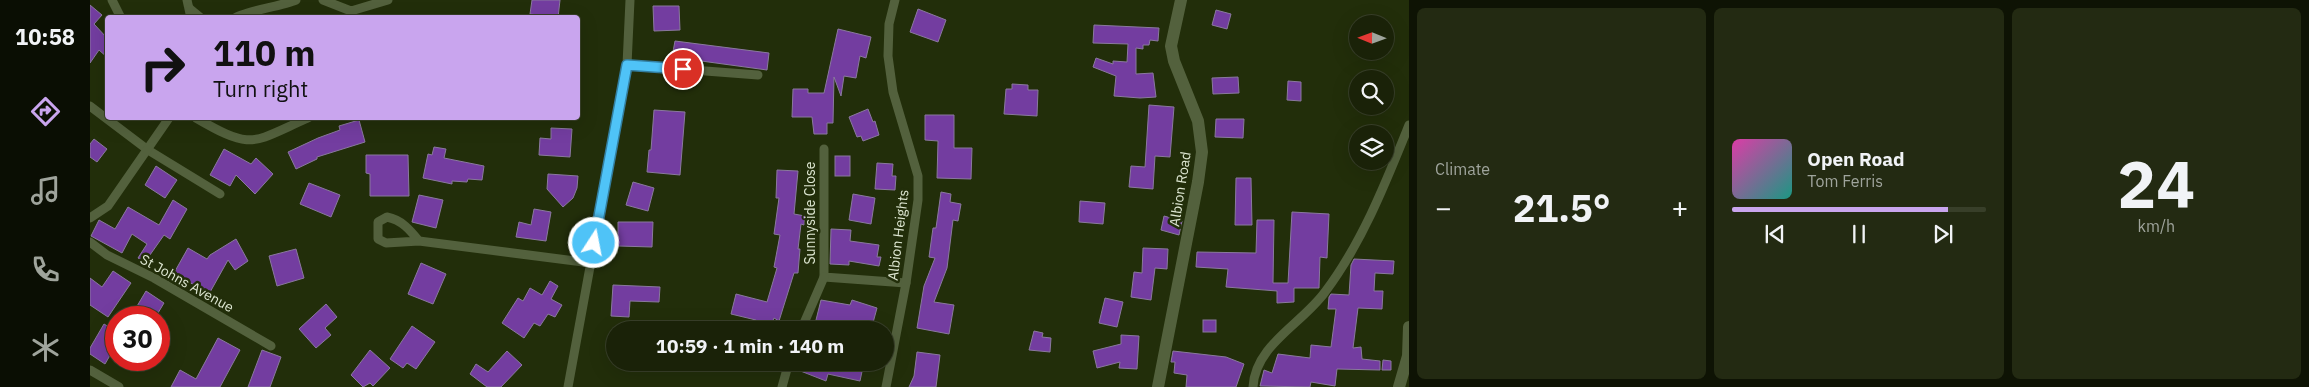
<!DOCTYPE html>
<html lang="en">
<head>
<meta charset="utf-8">
<style>
	body { margin:0; font-family:"IBM Plex Sans",sans-serif; background:#232a12; color:#f1f3f6; height:100vh; display:flex; flex-direction:column; font-size:19px; white-space:nowrap }
	* { box-sizing:border-box; margin:0 }
	p { font-size:16px; color:#9fa49c }
	.icon { flex:none; width:28px; height:28px; fill:none; stroke:currentColor; stroke-width:2; stroke-linecap:round; stroke-linejoin:round }
	.map { position:relative; flex:1; overflow:hidden }
	.details { display:flex; flex-direction:column; gap:8px; padding:8px; background:#0e1304; width:900px }
	.details>* { flex:none }
	.hud { position:absolute; left:15px; top:15px; width:475px; height:105px; border-radius:5px; box-shadow:0 5px 20px #0002,0 0 0 1px #383f29; background:#c9a5ee; color:#111; overflow:hidden }
	.needle { width:32px; rotate:271deg }
	.fabs { position:absolute; left:1259px; top:15px; display:grid; gap:10px }
	.fabs a { display:grid; place-items:center; width:45px; height:45px; border-radius:50%; background:#1a2208; box-shadow:0 5px 20px #0002,0 0 0 1px #383f29; font-size:25px }
	.speed { position:absolute; left:15px; top:306px; display:flex; gap:10px; font-size:25px; font-weight:700; text-align:center }
	.speed>* { display:grid; place-content:center; width:65px; height:65px; border-radius:50%; background:#1a2208; box-shadow:0 5px 20px #0002,0 0 0 1px #383f29; line-height:1 }
	.speed .limit { border:8px solid #d22; background:#fff; color:#111 }
	.pin { position:absolute; display:grid; place-items:center; width:42px; height:42px; color:#fff; margin:-21px; border:2px solid #fff; border-radius:50%; box-shadow:0 1px 5px #0007 }
	.me { position:absolute; width:55px; margin:-28px; rotate:11deg; stroke-linejoin:round; filter:drop-shadow(0 0 4px #0008) }
	.turn { display:flex; align-items:center; gap:18px; height:105px; padding:0 25px; font-size:22px }
	.turn .icon { width:65px; height:65px; stroke-width:2.5 }
	.turn b { display:block; font-size:35px; line-height:42px }
	.big { font-size:38px; font-weight:700; line-height:1.1 }
	.details .card { flex:1; display:flex; flex-direction:column; justify-content:center; gap:8px; min-width:0; padding:0 18px; border-radius:8px; background:#232a12 }
	.details .dial { align-items:center; gap:0 }
	.dial b { font-size:65px; line-height:1 }
	.song { display:flex; align-items:center; gap:15px }
	.cover { width:60px; height:60px; border-radius:8px; background:linear-gradient(135deg,hsl(320 70% 55%),hsl(170 70% 35%)) }
	.played { height:5px; border-radius:2px; background:linear-gradient(90deg,#c9a5ee 85%,#383f29 85%) }
	.keys { display:flex; justify-content:space-around; direction:ltr }
	.heat { display:flex; justify-content:space-between; align-items:center; font-size:28px; direction:ltr }
	.details .tiles { flex:1; display:grid; gap:8px; grid-template-columns:repeat(3,1fr) }
	.trip { position:absolute; left:516px; top:321px; width:288px; height:50px; border-radius:25px; background:#1a2208; box-shadow:0 5px 20px #0002,0 0 0 1px #383f29; font-weight:700; line-height:50px; text-align:center }
	main { display:flex; flex:1; min-height:0 }
	.dock { display:flex; flex-direction:column; width:90px; justify-content:space-around; align-items:center; background:#0a0e03; color:#9fa49c }
	.dock .icon { width:35px; height:35px }
	.dock .current { color:#c9a5ee }
	.dock b { font-size:22px; color:#f1f3f6 }
	.map>svg:first-child { display:block }
	.building { fill:#733da0; stroke:#8a799e }
	.lines { fill:none; stroke-linecap:round; stroke-linejoin:round }
	.street { stroke:#53613d; stroke-width:9 }
	.secondary { stroke:#53613d; stroke-width:12 }
	.route-casing { stroke:#337fa1; stroke-width:12 }
	.route { stroke:#4fc3f7; stroke-width:9 }
	.labels { text-anchor:middle; stroke-width:5; stroke-linejoin:round; paint-order:stroke }
	.street-label { font-size:14px; fill:#dee7d2; stroke:#222e0a }
</style>
</head>
<body>
<main>
<nav class="dock">
<b>10:58</b>
<svg class="icon current" aria-label="directions" viewBox="0 0 24 24"><path d="M12 3l9 9-9 9-9-9zM9 14v-3h6M13 9l2 2-2 2"/></svg>
<svg class="icon" aria-label="music" viewBox="0 0 24 24"><path d="M9 18V5l10-2v13"/><circle cx="6" cy="18" r="3"/><circle cx="16" cy="16" r="3"/></svg>
<svg class="icon" aria-label="phone" viewBox="0 0 24 24"><path d="M5 4h4l2 5-3 2q2 4 5 5l2-3 5 2v4C11 20 4 13 5 4z"/></svg>
<svg class="icon" aria-label="climate" viewBox="0 0 24 24"><path d="M12 3v18M4 7l16 10M4 17L20 7"/></svg>
</nav>
<div class="map">
<svg width="1319" height="387" viewBox="0 0 1319 387">
	<rect width="100%" height="100%" fill="#222e0a"/>
	<g class="building">
		<path d="M442 0H470L468 18H448V15L440 14Z"/>
		<path d="M0 5 12 15 4 24 17 38 14 41 18 45V58L9 50 0 63Z"/>
		<path d="M563 6H589L590 30 564 31Z"/>
		<path d="M828 9 856 20 848 42 820 32Z"/>
		<path d="M1126 10 1141 14 1137 29 1122 25Z"/>
		<path d="M1004 25 1069 28 1068 41 1060 40 1059 45H1053V49L1046 48V74L1063 73 1066 97 1050 98 1024 96 1026 76 1003 67 1006 58 1023 64V61L1037 62 1038 44 1003 43Z"/>
		<path d="M748 29 781 37 776 58 770 56 766 78 754 76 751 96 744 77 743 123H737V134H724L722 117H702L703 89H718V93H734Z"/>
		<path d="M585 41 679 53 677 70 582 57Z"/>
		<path d="M1148 77 1149 93 1123 94 1122 78Z"/>
		<path d="M1198 81 1211 82V101L1197 100Z"/>
		<path d="M922 84 938 85V90H948L947 116 914 114 916 89H922Z"/>
		<path d="M1059 105 1084 107 1080 157 1065 156 1063 189 1039 187 1041 166 1055 167Z"/>
		<path d="M778 109 783 122 785 121 789 135 773 141 771 136 767 137 759 117Z"/>
		<path d="M564 110 595 112 590 175 557 172 559 150H561Z"/>
		<path d="M835 115H864V148H882L881 179 847 178 848 141 835 140Z"/>
		<path d="M1126 119H1154L1153 138 1125 137Z"/>
		<path d="M269 120 275 142 227 157V159L206 169 198 152 228 138 250 130 249 126Z"/>
		<path d="M461 128 482 129 480 157 449 155 450 138 461 139Z"/>
		<path d="M4 139 17 149 7 162 0 157V144Z"/>
		<path d="M344 147 356 149 354 158 394 166 392 180 378 179 377 182 362 181V184L333 178 338 154 342 155Z"/>
		<path d="M134 149 161 164 166 158 183 174 165 194 146 175 140 186 120 175Z"/>
		<path d="M276 155H318L319 196H280V174L276 173Z"/>
		<rect x="745" y="156" width="15" height="20"/>
		<path d="M787 163 803 164 802 176H806L805 190 785 189Z"/>
		<path d="M66 166 87 180 75 198 55 185Z"/>
		<path d="M687 170 708 171 704 214 715 216 714 225 711 224 708 249H710L708 273H704L689 321 684 318 679 330H662L666 320 641 314 646 294 677 302 687 268 684 267 690 235 684 234 689 198H686Z"/>
		<path d="M458 174 488 176 487 188 483 198 473 207 457 189Z"/>
		<path d="M1146 178H1161L1162 225H1145Z"/>
		<path d="M543 182 564 188 558 211 536 205Z"/>
		<path d="M219 183 250 195 241 217 210 204Z"/>
		<path d="M851 192 861 194 860 202 871 204 868 221 863 220 857 268 844 302 864 305 859 334 827 328 834 286 845 258 839 257 843 228H846Z"/>
		<path d="M763 194 785 198 781 224 759 220Z"/>
		<path d="M329 195 353 200 346 228 322 222Z"/>
		<path d="M83 200 97 209 80 239 74 235 55 262 48 258 57 244 42 234 32 253 1 236 9 220 25 229 38 207 69 225Z"/>
		<path d="M990 201 1015 203 1013 224 989 222Z"/>
		<path d="M444 209 461 212 456 241 426 237 429 222 441 225Z"/>
		<path d="M1202 212 1239 214 1237 258 1230 257 1229 288H1204V302L1187 303V291L1136 287 1138 269 1106 267 1107 252 1166 253 1167 220H1184L1183 283H1198Z"/>
		<path d="M1074 216 1092 221 1089 235 1071 230Z"/>
		<path d="M528 222H563L562 247 528 246Z"/>
		<path d="M741 229 761 230 760 241 789 245 787 257H791L789 266 759 261V265L740 264Z"/>
		<path d="M146 239 158 261 145 270 138 260 119 294 84 273 98 248 117 259 120 255Z"/>
		<path d="M1053 248 1078 249 1077 269 1065 268 1061 300 1041 297 1044 272 1052 273Z"/>
		<path d="M206 249 214 278 187 286 179 256Z"/>
		<path d="M1264 259 1304 261 1303 274 1285 273 1284 291H1293L1292 309 1268 308 1263 348 1271 347 1272 359 1290 361V370L1247 369 1245 386 1221 382 1220 387 1170 386 1174 370 1182 373 1188 354 1220 358 1221 345 1241 347 1246 309H1238L1239 297 1241 294 1259 295 1261 265Z"/>
		<path d="M331 263 356 274 343 304 318 294Z"/>
		<path d="M23 271 41 283 18 317 0 305V278L12 287Z"/>
		<path d="M460 281 468 286 461 299 472 305 465 317 458 314 450 326 444 323 434 338 412 323 428 298 433 301 440 288 452 295Z"/>
		<path d="M523 285 570 287 569 302 540 301 539 317 521 316Z"/>
		<path d="M56 291 74 303 65 318H40Z"/>
		<path d="M1015 298 1033 302 1027 327 1009 323Z"/>
		<path d="M731 300 760 305 762 300 787 308 781 330H759L725 324Z"/>
		<path d="M236 304 247 317 235 328 241 335 226 348 209 329Z"/>
		<rect x="1113" y="320" width="13" height="12"/>
		<path d="M14 324 26 331V345L15 364 0 354V348Z"/>
		<path d="M322 326 345 342 326 369 317 363 313 368 300 359Z"/>
		<path d="M944 331 953 333 952 337 961 338 960 352 939 350Z"/>
		<path d="M1031 335 1049 336 1047 369 1029 368 1030 362 1007 368 1003 351 1031 344Z"/>
		<path d="M128 338 150 350 130 387H81L90 370 106 379Z"/>
		<path d="M172 350 191 357 180 387H158Z"/>
		<path d="M280 350 300 368 283 386 280 383 273 387 261 375Z"/>
		<path d="M417 351 432 365 411 387H397L380 374 386 364 398 372Z"/>
		<path d="M1083 351 1136 357 1154 364 1146 387H1096L1097 375 1084 373 1085 362H1081Z"/>
		<path d="M827 352 850 355 846 387H819L824 376Z"/>
		<path d="M1293 360 1301 361V370H1292Z"/>
		<path d="M711 362H774L770 381 738 374 736 381 708 370Z"/>
	</g>
	<g class="lines">
		<g class="street">
			<path d="M22 0 31 18"/>
			<path d="M97 0 101 18"/>
			<path d="M233 0 261 11 298 0"/>
			<path d="M100 9 111 18"/>
			<path d="M145 18C152 12 192 6 206 0"/>
			<path d="M537 65 668 75"/>
			<path d="M0 106 58 150 130 194"/>
			<path d="M106 118C163 151 161 143 218 118"/>
			<path d="M734 149V277L816 283"/>
			<path d="M0 218 18 206 79 118"/>
			<path d="M329 241C320 230 312 220 297 217L288 222V239L296 243 329 241 501 263"/>
			<path d="M0 242 17 255 64 278 181 346"/>
			<path d="M711 330 734 277"/>
			<path d="M0 370 29 387"/>
			<path d="M478 387 537 65 540 0"/>
			<path d="M692 387 699 362"/>
			<path d="M796 387 816 283 828 200V176L803 92 798 56 799 24 805 0"/>
			<path d="M1163 387C1165 345 1212 324 1235 292 1272 243 1296 182 1319 125"/>
		</g>
		<g class="secondary">
			<path d="M1068 387 1108 182 1112 152 1108 121 1084 61 1081 46 1091 0"/>
			<path d="M1309 387 1318 356 1319 327"/>
		</g>
	</g>
	<g class="lines">
		<defs>
			<path id="route" d="M504 243 537 65 593 69"/>
		</defs>
		<use href="#route" class="route-casing"/>
		<use href="#route" class="route"/>
	</g>
	<g class="labels">
		<g class="street-label">
			<text transform="translate(1090 189) rotate(-81)" y="5">Albion Road</text>
			<text transform="translate(720 213) rotate(-90)" y="5">Sunnyside Close</text>
			<text transform="translate(808 235) rotate(-83)" y="5">Albion Heights</text>
			<text transform="translate(97 283) rotate(29)" y="5">St Johns Avenue</text>
		</g>
	</g>
</svg>
<div class="fabs">
<a><svg class="needle" viewBox="-14 -14 28 28"><path d="M0-13l5 13h-10z" fill="#e53935"/><path d="M0 13l5-13h-10z" fill="#9fa49c"/></svg></a>
<a><svg class="icon" aria-label="search" viewBox="0 0 24 24"><circle cx="10" cy="10" r="6"/><path d="M15 15l6 6"/></svg></a>
<a><svg class="icon" aria-label="layers" viewBox="0 0 24 24"><path d="M12 4l9 5-9 5-9-5zM3 14l9 5 9-5"/></svg></a>
</div>
<div class="speed"><div class="limit">30</div></div>
<div class="pin" style="left:593px;top:69px;background:#d93025"><svg class="icon" aria-label="arrive" viewBox="0 0 24 24"><path d="M6 21V4h12l-3 4 3 4H6"/></svg></div>
<svg class="me" style="left:504px;top:243px" viewBox="-20 -20 40 40"><circle r="17" fill="#4fc3f7" stroke="#fff" stroke-width="3"/><path d="M0-11L8 9 0 5-8 9z" fill="#fff"/></svg>
<div class="trip">10:59 · 1 min · 140 m</div>
<div class="hud">
<div class="turn"><svg class="icon" aria-label="right" viewBox="0 0 24 24"><path d="M7 20v-9h11M14 6l5 5-5 5"/></svg><div><b>110 m</b>Turn right</div></div>
</div>
</div>
<section class="details">
<div class="tiles">
<div class="card"><p>Climate</p>
<div class="heat"><a>−</a><b class="big">21.5°</b><a>+</a></div>
</div>
<div class="card">
<div class="song"><i class="cover"></i><div><b>Open Road</b><p>Tom Ferris</p></div></div>
<div class="played"></div>
<div class="keys"><svg class="icon" aria-label="previous" viewBox="0 0 24 24"><path d="M18 5L8 12l10 7zM5 5v14"/></svg><svg class="icon" aria-label="pause" viewBox="0 0 24 24"><path d="M8 5v14M16 5v14"/></svg><svg class="icon" aria-label="next" viewBox="0 0 24 24"><path d="M6 5l10 7-10 7zM19 5v14"/></svg></div>
</div>
<div class="card dial"><b>24</b><p>km/h</p></div>
</div>
</section>
</main>
</body>
</html>
